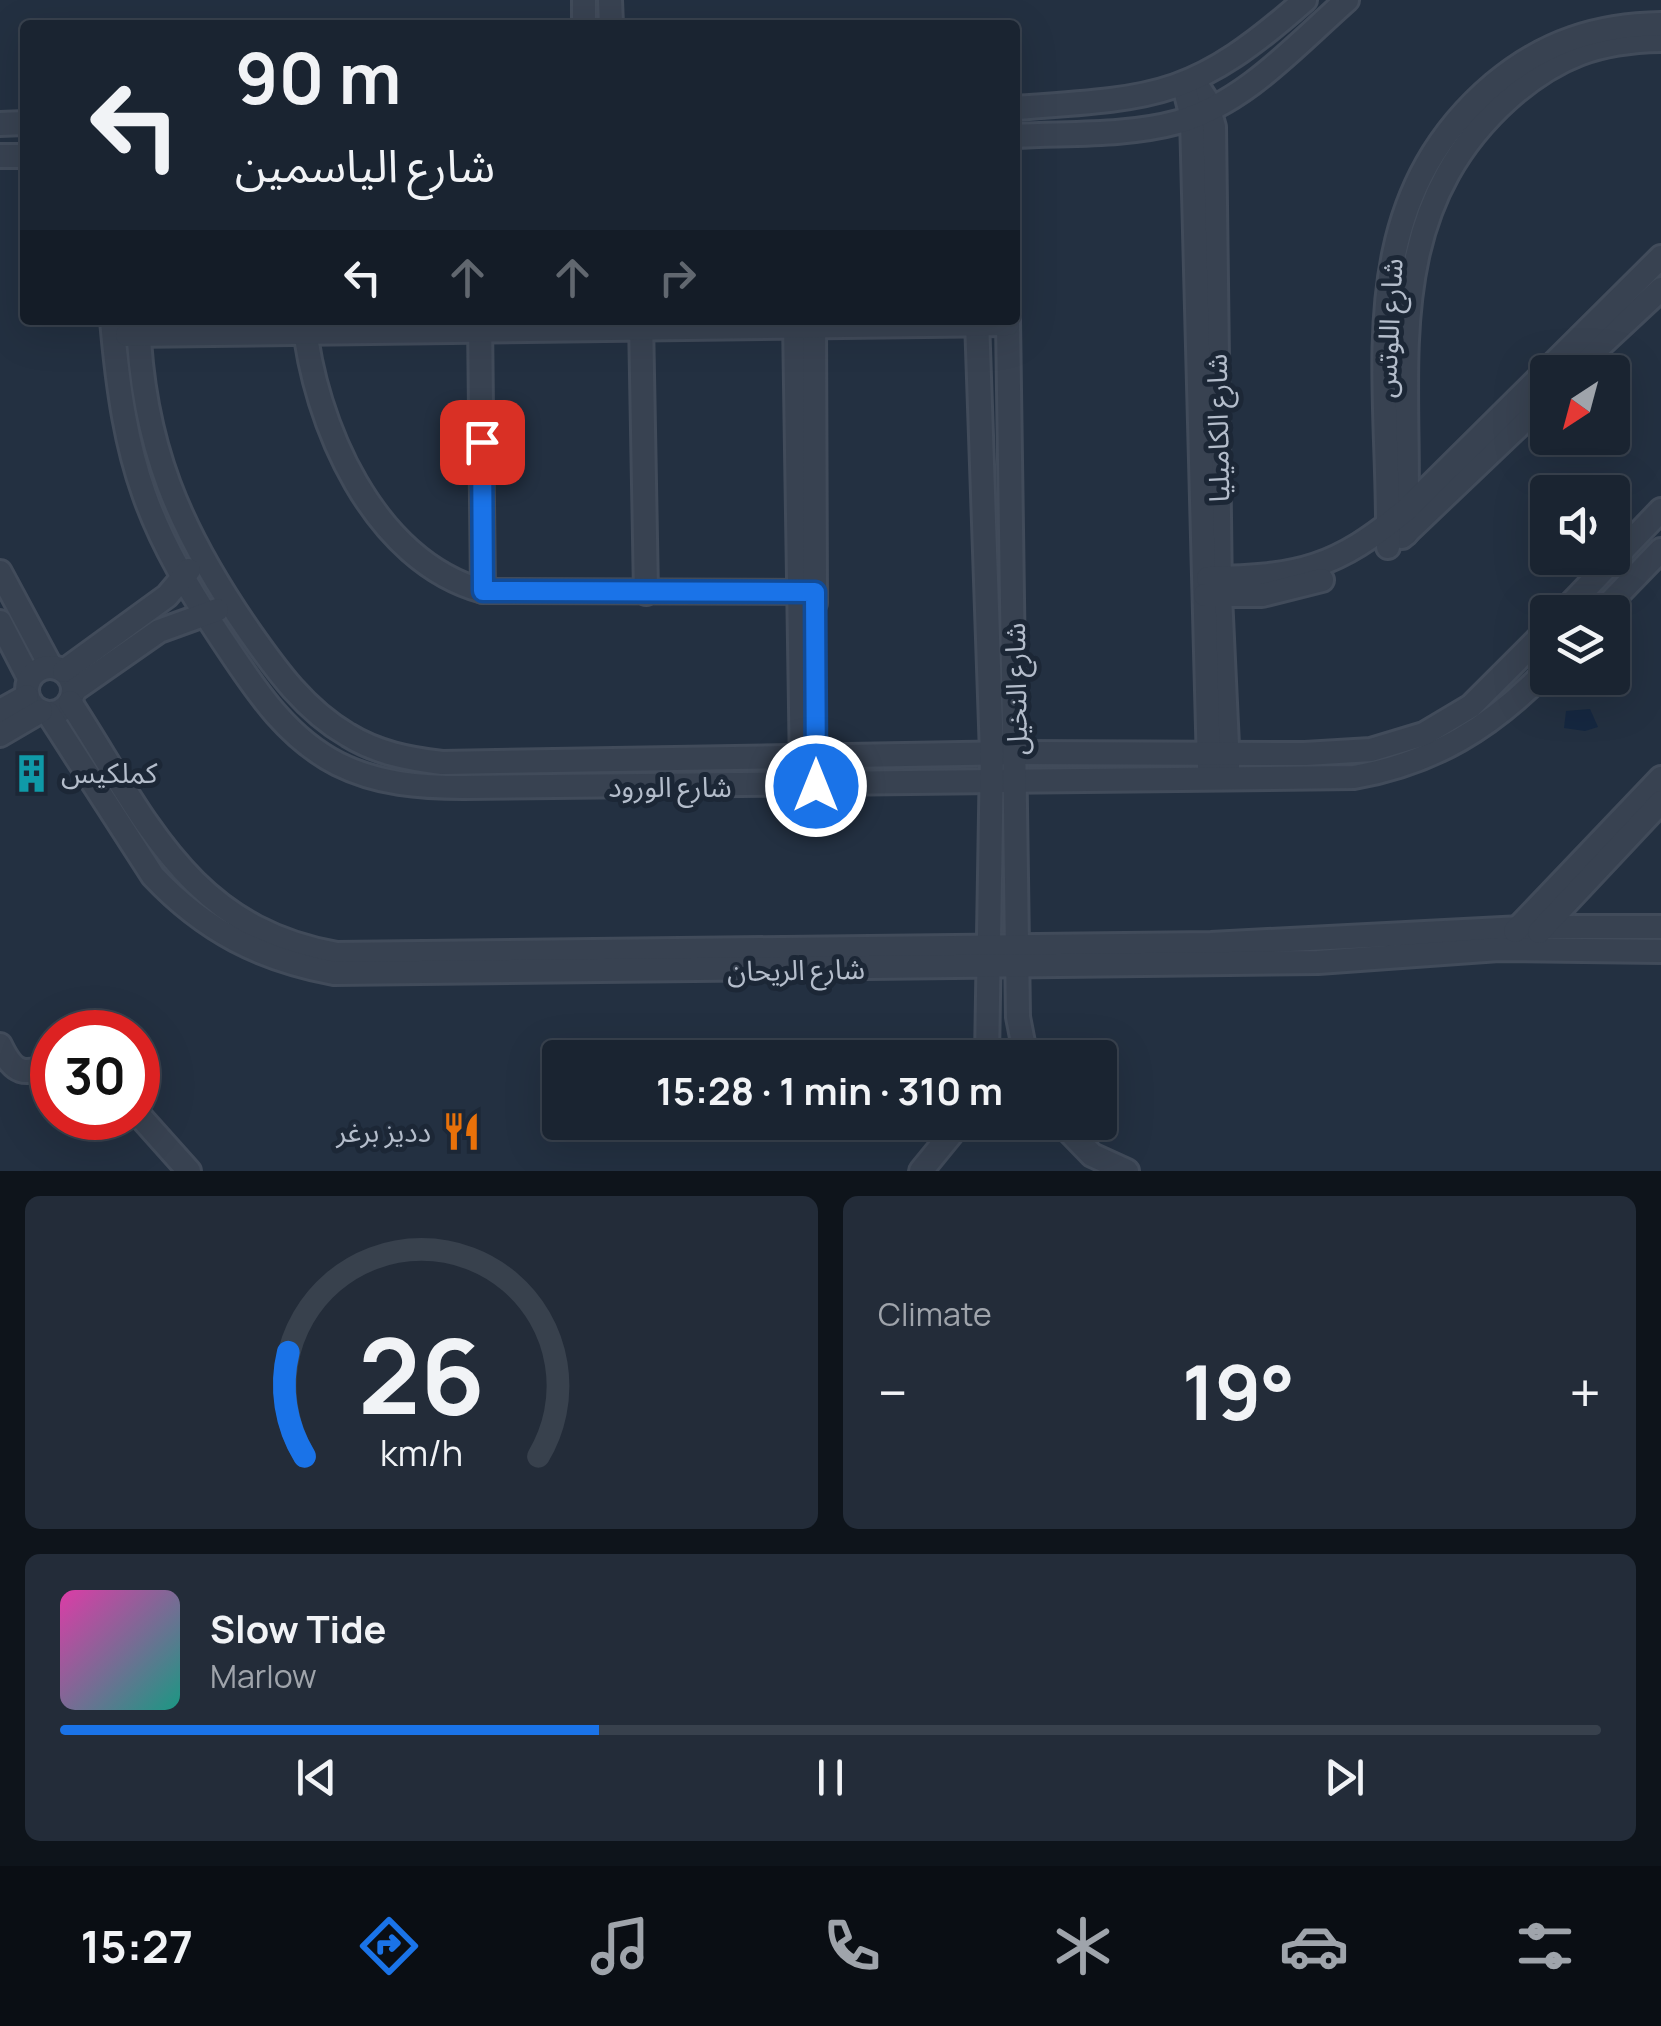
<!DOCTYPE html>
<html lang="en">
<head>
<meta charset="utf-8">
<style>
	body { margin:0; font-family:Manrope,"Noto Sans Arabic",sans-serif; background:#232c39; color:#f1f3f6; height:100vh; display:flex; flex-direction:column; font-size:38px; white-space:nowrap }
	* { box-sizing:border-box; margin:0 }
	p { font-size:32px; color:#9fa4ab }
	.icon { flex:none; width:55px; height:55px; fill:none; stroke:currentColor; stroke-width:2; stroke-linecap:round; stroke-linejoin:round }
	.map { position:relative; height:1171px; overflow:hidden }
	.sheet { display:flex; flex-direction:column; gap:25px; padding:25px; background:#0e141b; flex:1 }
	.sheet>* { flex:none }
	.banner { position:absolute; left:20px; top:20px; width:1000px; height:305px; border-radius:10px; box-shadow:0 10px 40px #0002,0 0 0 2px #38414d; background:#1a2431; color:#f1f3f6; overflow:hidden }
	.needle { width:65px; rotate:216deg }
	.fabs { position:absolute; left:1530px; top:355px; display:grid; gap:20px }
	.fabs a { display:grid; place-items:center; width:100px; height:100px; border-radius:10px; background:#1a2431; box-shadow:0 10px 40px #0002,0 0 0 2px #38414d; font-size:50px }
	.speed { position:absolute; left:30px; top:1010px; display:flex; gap:20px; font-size:50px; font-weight:700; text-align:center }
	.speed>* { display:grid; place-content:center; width:130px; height:130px; border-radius:50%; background:#1a2431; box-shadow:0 10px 40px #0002,0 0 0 2px #38414d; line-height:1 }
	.speed .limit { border:15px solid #d22; background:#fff; color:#111 }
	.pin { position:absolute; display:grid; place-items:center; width:85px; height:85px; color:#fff; margin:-42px; border-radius:20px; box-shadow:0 5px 15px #0006 }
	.me { position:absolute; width:110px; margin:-55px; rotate:0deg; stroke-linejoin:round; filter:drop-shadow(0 0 8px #0008) }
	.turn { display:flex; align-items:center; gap:35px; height:210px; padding:0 50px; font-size:45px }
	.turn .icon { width:130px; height:130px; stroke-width:2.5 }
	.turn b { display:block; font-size:70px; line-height:85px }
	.lanes { display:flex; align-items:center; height:95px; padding:0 50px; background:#0003; justify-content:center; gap:50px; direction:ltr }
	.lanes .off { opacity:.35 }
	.big { font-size:75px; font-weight:700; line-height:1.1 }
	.sheet .card { flex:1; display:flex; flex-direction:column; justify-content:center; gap:15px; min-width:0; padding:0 35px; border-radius:15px; background:#232c39 }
	.sheet .dial { align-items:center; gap:0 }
	.dial svg { height:260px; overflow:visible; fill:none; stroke:#38414d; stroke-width:7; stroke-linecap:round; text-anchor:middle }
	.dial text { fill:#f1f3f6; stroke:none }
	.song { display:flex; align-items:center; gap:30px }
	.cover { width:120px; height:120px; border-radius:15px; background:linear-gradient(135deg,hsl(320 70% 55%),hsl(170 70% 35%)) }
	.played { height:10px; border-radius:5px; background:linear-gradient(90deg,#1a73e8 35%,#38414d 35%) }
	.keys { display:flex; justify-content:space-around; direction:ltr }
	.heat { display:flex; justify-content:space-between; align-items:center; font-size:55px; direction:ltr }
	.sheet .tiles { flex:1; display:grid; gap:25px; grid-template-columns:1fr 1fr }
	.card:last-child { grid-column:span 2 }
	.trip { position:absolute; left:542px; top:1040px; width:575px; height:100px; border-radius:10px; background:#1a2431; box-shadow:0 10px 40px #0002,0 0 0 2px #38414d; font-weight:700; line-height:100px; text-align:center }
	.dock { display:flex; height:160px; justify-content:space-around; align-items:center; background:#0a0e14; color:#9fa4ab }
	.dock .icon { width:70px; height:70px }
	.dock .on { color:#1a73e8 }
	.dock b { font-size:45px; color:#f1f3f6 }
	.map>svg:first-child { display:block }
	.water { fill:#152740 }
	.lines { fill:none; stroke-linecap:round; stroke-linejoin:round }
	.minor-casing { stroke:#414b5a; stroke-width:28 }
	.minor { stroke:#384251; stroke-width:22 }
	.route-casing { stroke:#114b97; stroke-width:25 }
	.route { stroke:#1a73e8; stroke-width:18 }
	.labels { text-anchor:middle; stroke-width:10; stroke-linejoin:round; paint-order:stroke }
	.street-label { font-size:28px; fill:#b4bdcb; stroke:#1c2736 }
	.poi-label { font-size:28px; fill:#b4bdcb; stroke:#1c2736; text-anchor:start }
</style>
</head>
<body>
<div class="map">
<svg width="1661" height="1171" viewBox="0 0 1661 1171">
	<rect width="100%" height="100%" fill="#233041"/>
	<path class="water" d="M1590 709 1598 727 1585 731 1564 728 1566 711Z"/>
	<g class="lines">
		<defs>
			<g id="minor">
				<path d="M584 0V25"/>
				<path d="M610 0 611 25"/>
				<path d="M1194 81 1206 99 1214 127 1220 596 1228 767"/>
				<path d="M1184 86 1192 117 1209 766"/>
				<path d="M1015 108C1158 98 1194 98 1305 0"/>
				<path d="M0 124 25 123"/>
				<path d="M1015 136C1068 133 1127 136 1178 122 1245 103 1296 45 1347 0"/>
				<path d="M0 156H25"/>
				<path d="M112 320C125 468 146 527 229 650 259 695 289 739 338 764 378 784 420 787 464 787L1354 777C1434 763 1492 727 1548 669"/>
				<path d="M138 320C142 444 179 530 249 631 277 671 305 710 348 735 377 753 409 759 442 763L1018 753 1305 754 1371 750 1424 734 1471 706 1548 629"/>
				<path d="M304 320C314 423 373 561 483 591L815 592"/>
				<path d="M480 320 483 591"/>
				<path d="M641 320 646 593"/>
				<path d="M795 320 802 771"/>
				<path d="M814 320 815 603"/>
				<path d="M977 320 992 754 987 1058"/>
				<path d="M1008 320 1018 1017 1026 1058"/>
				<path d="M127 335 1008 324"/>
				<path d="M1572 372 1661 289"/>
				<path d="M1406 534C1413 375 1375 218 1509 98 1557 56 1598 41 1661 40"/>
				<path d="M1402 537 1548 398"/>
				<path d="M1388 547C1391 379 1348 208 1494 84 1544 42 1597 25 1661 24"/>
				<path d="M0 572 51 667"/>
				<path d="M1208 578C1300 577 1336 568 1407 509L1661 257"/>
				<path d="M1205 595H1262L1322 580"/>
				<path d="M1563 612 1661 510"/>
				<path d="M1601 612 1661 550"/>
				<path d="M0 622 29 678"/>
				<circle cx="50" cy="690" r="23"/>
				<path d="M64 671 167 596 189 570"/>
				<path d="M73 691 159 631 217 610"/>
				<path d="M70 702C145 817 188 928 337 954L1211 944 1543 927H1661"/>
				<path d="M0 711 27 696"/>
				<path d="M48 713 153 876C205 931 260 959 334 973L1318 962 1499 949 1661 951"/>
				<path d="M0 735 41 711"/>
				<path d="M1515 931 1661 778"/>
				<path d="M1539 932 1661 802"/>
				<path d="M0 1045C14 1074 24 1077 52 1063"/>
				<path d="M138 1114 189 1171"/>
				<path d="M1060 1122 1092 1155 1127 1171"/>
				<path d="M921 1171 961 1122"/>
			</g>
		</defs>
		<use href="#minor" class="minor-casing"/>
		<use href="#minor" class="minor"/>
	</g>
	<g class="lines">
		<defs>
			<path id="route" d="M482 442 483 591 815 592 816 786"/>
		</defs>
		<use href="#route" class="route-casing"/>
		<use href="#route" class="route"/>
	</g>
	<defs>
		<symbol id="building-bare" viewBox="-9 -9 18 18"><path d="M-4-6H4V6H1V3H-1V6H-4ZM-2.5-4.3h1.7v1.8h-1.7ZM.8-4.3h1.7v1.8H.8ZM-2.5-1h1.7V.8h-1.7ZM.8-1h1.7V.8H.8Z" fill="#0f9aa8" stroke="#1c2736" stroke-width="2.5" paint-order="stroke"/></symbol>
		<symbol id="restaurant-bare" viewBox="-9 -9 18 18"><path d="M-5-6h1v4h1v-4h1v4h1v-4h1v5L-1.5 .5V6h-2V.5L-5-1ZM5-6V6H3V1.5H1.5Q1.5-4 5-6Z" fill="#e8710a" stroke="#1c2736" stroke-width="2.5" paint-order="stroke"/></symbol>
	</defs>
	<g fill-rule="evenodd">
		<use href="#building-bare" x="4" y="746" width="55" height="55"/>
		<use href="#restaurant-bare" x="434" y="1104" width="55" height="55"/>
	</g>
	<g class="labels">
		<g class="street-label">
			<text transform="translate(1389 328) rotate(-87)" y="10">شارع اللوتس</text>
			<text transform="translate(1218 428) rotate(-91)" y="10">شارع الكاميليا</text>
			<text transform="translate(1016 689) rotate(-91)" y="10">شارع النخيل</text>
			<text x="670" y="797">شارع الورود</text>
			<text transform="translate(796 970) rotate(-1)" y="10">شارع الريحان</text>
		</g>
		<g class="poi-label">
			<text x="61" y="783">كملكيس</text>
			<text x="431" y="1142" text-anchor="end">دديز برغر</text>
		</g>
	</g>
</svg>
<div class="fabs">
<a><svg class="needle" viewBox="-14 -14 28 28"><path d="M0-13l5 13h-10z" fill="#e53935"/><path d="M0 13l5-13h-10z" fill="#9fa4ab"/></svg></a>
<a><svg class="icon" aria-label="sound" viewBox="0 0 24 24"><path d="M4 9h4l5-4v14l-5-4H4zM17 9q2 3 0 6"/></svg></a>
<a><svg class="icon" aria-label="layers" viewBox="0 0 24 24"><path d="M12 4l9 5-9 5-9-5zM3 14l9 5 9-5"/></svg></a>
</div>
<div class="speed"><div class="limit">30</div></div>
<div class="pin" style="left:482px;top:442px;background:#d93025"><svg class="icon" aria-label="arrive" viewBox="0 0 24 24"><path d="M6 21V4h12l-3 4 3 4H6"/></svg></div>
<svg class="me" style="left:816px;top:786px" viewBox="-20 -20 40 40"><circle r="17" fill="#1a73e8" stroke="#fff" stroke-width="3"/><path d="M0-11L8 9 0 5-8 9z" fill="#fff"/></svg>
<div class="trip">15:28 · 1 min · 310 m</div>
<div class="banner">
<div class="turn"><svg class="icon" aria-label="left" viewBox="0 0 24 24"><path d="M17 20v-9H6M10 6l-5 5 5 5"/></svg><div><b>90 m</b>شارع الياسمين</div></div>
<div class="lanes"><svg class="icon" aria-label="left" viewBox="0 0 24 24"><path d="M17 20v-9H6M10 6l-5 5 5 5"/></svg><svg class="icon off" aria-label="ahead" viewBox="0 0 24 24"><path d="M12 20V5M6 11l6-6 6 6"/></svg><svg class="icon off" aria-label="ahead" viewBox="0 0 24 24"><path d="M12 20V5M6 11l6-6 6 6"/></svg><svg class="icon off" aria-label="right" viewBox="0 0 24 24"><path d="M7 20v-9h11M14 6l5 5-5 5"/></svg></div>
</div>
</div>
<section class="sheet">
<div class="tiles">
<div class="card dial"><svg viewBox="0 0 100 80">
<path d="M14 69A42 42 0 1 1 86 69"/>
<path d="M14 69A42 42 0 0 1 9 37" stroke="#1a73e8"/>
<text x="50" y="56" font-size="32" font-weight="700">26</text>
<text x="50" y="72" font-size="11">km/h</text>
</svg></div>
<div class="card"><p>Climate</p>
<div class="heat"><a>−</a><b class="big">19°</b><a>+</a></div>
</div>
<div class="card">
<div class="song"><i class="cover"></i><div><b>Slow Tide</b><p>Marlow</p></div></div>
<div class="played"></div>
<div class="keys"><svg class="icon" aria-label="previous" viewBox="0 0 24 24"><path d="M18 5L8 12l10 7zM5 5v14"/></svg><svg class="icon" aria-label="pause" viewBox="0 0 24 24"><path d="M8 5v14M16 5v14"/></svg><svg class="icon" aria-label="next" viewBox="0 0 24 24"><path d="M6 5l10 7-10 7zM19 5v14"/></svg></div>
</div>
</div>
</section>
<nav class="dock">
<b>15:27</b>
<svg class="icon on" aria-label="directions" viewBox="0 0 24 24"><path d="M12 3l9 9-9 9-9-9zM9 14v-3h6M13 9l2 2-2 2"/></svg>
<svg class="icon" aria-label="music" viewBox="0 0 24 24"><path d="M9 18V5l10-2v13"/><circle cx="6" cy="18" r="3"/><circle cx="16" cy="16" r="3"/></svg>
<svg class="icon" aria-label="phone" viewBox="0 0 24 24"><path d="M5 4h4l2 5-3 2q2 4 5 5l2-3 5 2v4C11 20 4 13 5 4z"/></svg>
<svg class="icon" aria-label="climate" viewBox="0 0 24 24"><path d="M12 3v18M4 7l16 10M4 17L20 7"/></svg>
<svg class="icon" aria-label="car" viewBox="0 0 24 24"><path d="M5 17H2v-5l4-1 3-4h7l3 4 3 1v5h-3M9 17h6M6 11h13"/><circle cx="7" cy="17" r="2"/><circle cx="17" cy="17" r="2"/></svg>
<svg class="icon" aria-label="filters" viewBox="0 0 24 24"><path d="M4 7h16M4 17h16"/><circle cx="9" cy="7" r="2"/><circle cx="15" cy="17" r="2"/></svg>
</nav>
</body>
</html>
